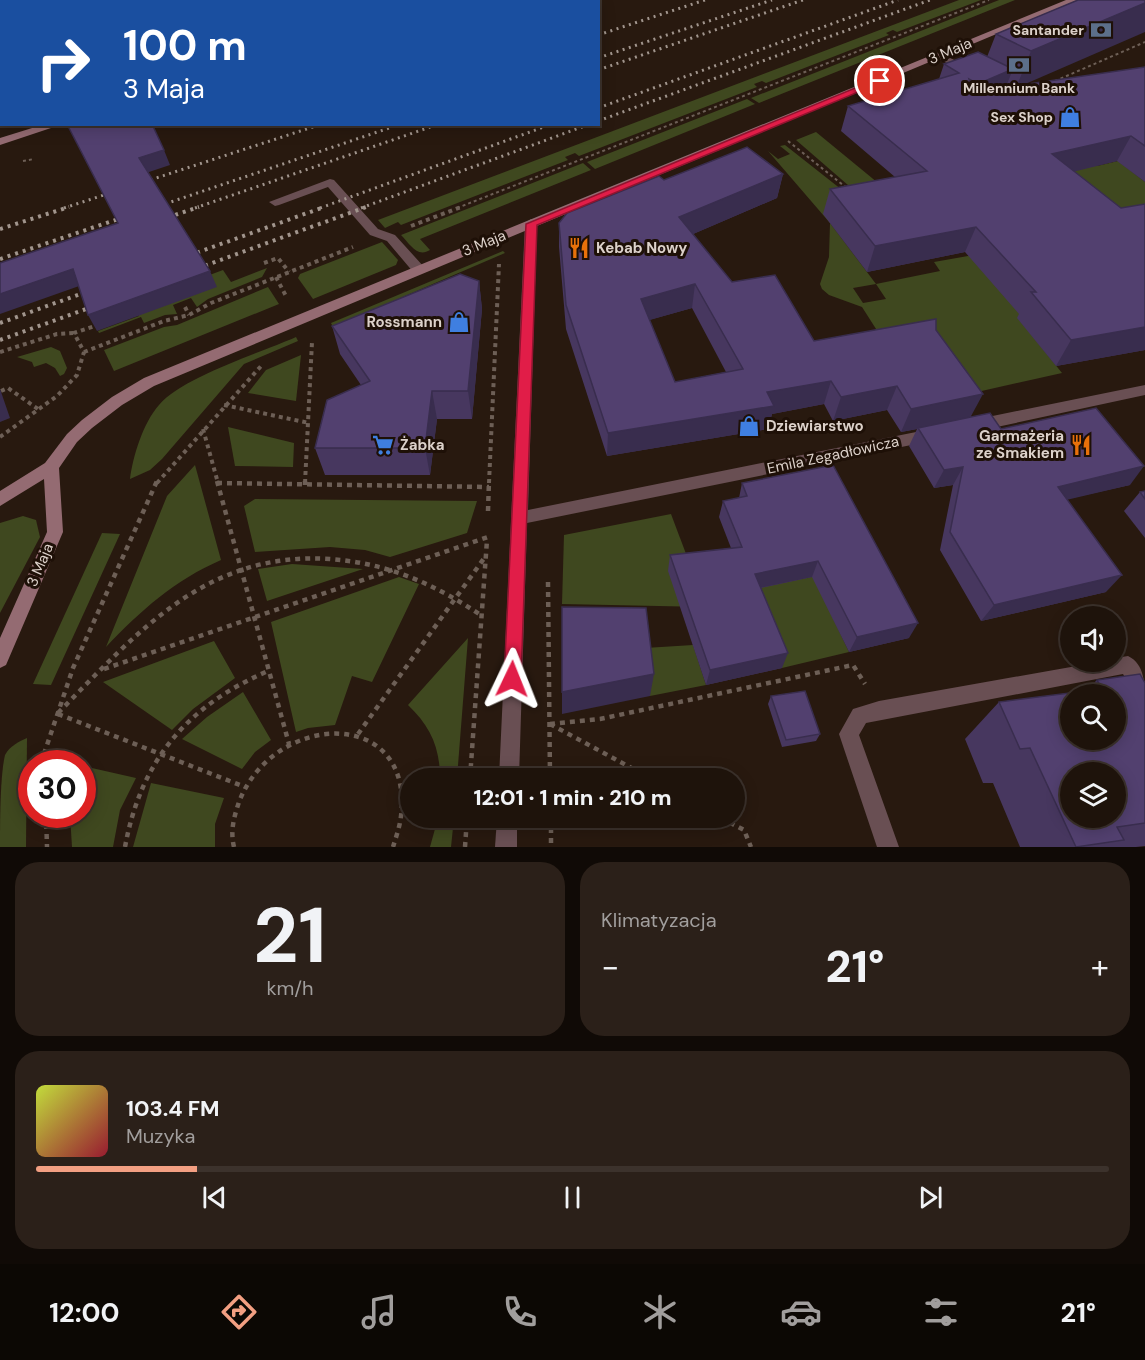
<!DOCTYPE html>
<html lang="pl">
<head>
<meta charset="utf-8">
<style>
	body { margin:0; font-family:"DM Sans",sans-serif; background:#2b2019; color:#f1f3f6; height:100vh; display:flex; flex-direction:column; font-size:22px; white-space:nowrap }
	* { box-sizing:border-box; margin:0 }
	p { font-size:20px; color:#a19e9d }
	.icon { flex:none; width:33px; height:33px; fill:none; stroke:currentColor; stroke-width:2; stroke-linecap:round; stroke-linejoin:round }
	.map { position:relative; height:847px; overflow:hidden }
	.details { display:flex; flex-direction:column; gap:15px; padding:15px; background:#100a06; flex:1 }
	.details>* { flex:none }
	.banner { position:absolute; left:0px; top:0px; width:600px; height:126px; box-shadow:0 3px 15px #0003,0 0 0 2px #3c322c; background:#1a4fa0; color:#fff; overflow:hidden }
	.buttons { position:absolute; left:1060px; top:606px; display:grid; gap:12px }
	.buttons a { display:grid; place-items:center; width:66px; height:66px; border-radius:50%; background:#1e130b; box-shadow:0 3px 15px #0003,0 0 0 2px #3c322c; font-size:30px }
	.speed { position:absolute; left:18px; top:750px; display:flex; gap:12px; font-size:30px; font-weight:700; text-align:center }
	.speed>* { display:grid; place-content:center; width:78px; height:78px; border-radius:50%; background:#1e130b; box-shadow:0 3px 15px #0003,0 0 0 2px #3c322c; line-height:1 }
	.speed .limit { border:9px solid #d22; background:#fff; color:#111 }
	.pin { position:absolute; display:grid; place-items:center; width:51px; height:51px; color:#fff; margin:-26px; border:3px solid #fff; border-radius:50%; box-shadow:0 2px 6px #0007 }
	.me { position:absolute; width:66px; margin:-33px; rotate:2deg; stroke-linejoin:round; filter:drop-shadow(0 0 4px #0008) }
	.turn { display:flex; align-items:center; gap:21px; height:126px; padding:0 24px; font-size:27px }
	.turn .icon { width:78px; height:78px; stroke-width:2.5 }
	.turn b { display:block; font-size:42px; line-height:51px }
	.big { font-size:45px; font-weight:800; line-height:1.1 }
	.details .widget { flex:1; display:flex; flex-direction:column; justify-content:center; gap:9px; min-width:0; padding:0 21px; border-radius:24px; background:#2b2019 }
	.details .dial { align-items:center; gap:0 }
	.dial b { font-size:78px; line-height:1 }
	.song { display:flex; align-items:center; gap:18px }
	.cover { width:72px; height:72px; border-radius:9px; background:linear-gradient(135deg,hsl(70 70% 55%),hsl(350 70% 35%)) }
	.played { height:6px; border-radius:3px; background:linear-gradient(90deg,#f39f82 15%,#3c322c 15%) }
	.keys { display:flex; justify-content:space-around; direction:ltr }
	.heat { display:flex; justify-content:space-between; align-items:center; font-size:33px; direction:ltr }
	.details .tiles { flex:1; display:grid; gap:15px; grid-template-columns:1fr 1fr }
	.widget:last-child { grid-column:span 2 }
	.trip { position:absolute; left:400px; top:768px; width:345px; height:60px; border-radius:30px; background:#1e130b; box-shadow:0 3px 15px #0003,0 0 0 2px #3c322c; font-weight:800; line-height:60px; text-align:center }
	.tabs { display:flex; height:96px; justify-content:space-around; align-items:center; background:#0c0804; color:#a19e9d }
	.tabs .icon { width:42px; height:42px }
	.tabs .selected { color:#f39f82 }
	.tabs b { font-size:27px; color:#f1f3f6 }
	.map>svg:first-child { display:block }
	.green { fill:#3f481f; fill-rule:evenodd }
	.lines { fill:none; stroke-linecap:round; stroke-linejoin:round }
	.path-far2 { stroke:#6d5f56; stroke-width:2; stroke-dasharray:3 3; stroke-linecap:butt }
	.path-far1 { stroke:#6d5f56; stroke-width:4; stroke-dasharray:4 4; stroke-linecap:butt }
	.path { stroke:#6d5f56; stroke-width:4.5; stroke-dasharray:5 5; stroke-linecap:butt }
	.lane { fill:#694f53; fill-rule:evenodd }
	.street { fill:#694f53; fill-rule:evenodd }
	.secondary { fill:#946b72; fill-rule:evenodd }
	.rail-far1 { stroke:#a1958d; stroke-width:3; stroke-dasharray:2 4.5; stroke-linecap:butt }
	.rail { stroke:#a1958d; stroke-width:4; stroke-dasharray:3 5; stroke-linecap:butt }
	.wall { fill:#47375f; fill-rule:evenodd }
	.shaded-wall { fill:#392d4e }
	.building { fill:#52406f; stroke:#392d4e; stroke-width:1.5; fill-rule:evenodd }
	.route { fill:#e11d48; stroke:#92132f; stroke-width:1.5 }
	.labels { text-anchor:middle; stroke-width:6; stroke-linejoin:round; paint-order:stroke }
	.far-poi-label { font-size:14px; font-weight:bold; fill:#dcd1ca; stroke:#1e1007; text-anchor:end }
	.street-label { font-size:15px; fill:#dcd1ca; stroke:#1e1007 }
	.poi-label { font-size:15px; font-weight:bold; fill:#dcd1ca; stroke:#1e1007; text-anchor:start }
</style>
</head>
<body>
<div class="map">
<svg width="1145" height="847" viewBox="0 0 1145 847">
	<rect width="100%" height="100%" fill="#28190f"/>
	<g class="green">
		<path d="M959 0H981L897 32 893 30 886 33 889 35 766 83 762 81 754 84 757 87 579 156 575 153 565 157 568 160 401 225 398 222 385 228 378 220Z"/>
		<path d="M999 0H1015L759 103 751 98Z"/>
		<path d="M747 99 755 104 595 169 587 162Z"/>
		<path d="M1026 113 1097 166 1118 161 1145 182V227L1099 235Z"/>
		<path d="M816 132 889 192H856L796 140Z"/>
		<path d="M785 145 851 197 830 223 876 284 940 271 934 262 968 256 1095 260 1018 318 1062 373 955 397 885 343 862 307 829 295 822 289 820 284 829 257 830 223 768 151 778 159 790 154 780 146ZM876 284 886 299 863 303 853 288Z"/>
		<path d="M583 163 591 170 420 239 430 250C417 258 410 244 401 235Z"/>
		<path d="M382 242 398 260 396 265 313 299 298 278 300 274Z"/>
		<path d="M503 251 505 253 333 327 331 323Z"/>
		<path d="M267 268 262 277 208 299 197 307 191 298 173 305 177 314 165 315 144 323 141 317 99 333 98 331 139 316 134 305 124 307 223 270 231 282Z"/>
		<path d="M268 287 279 304 114 371 104 350 164 327 177 325Z"/>
		<path d="M296 337 298 341 244 364 162 459 150 470 130 479C133 456 143 423 159 405 183 377 260 353 296 337Z"/>
		<path d="M51 347 60 351 67 368 64 374 60 376 55 368 46 363 34 367 32 362 17 357Z"/>
		<path d="M301 355 296 401 248 393 266 370Z"/>
		<path d="M228 427 294 443 293 467 235 466Z"/>
		<path d="M195 465 221 560C175 580 140 611 106 647L167 496Z"/>
		<path d="M255 499 477 501 467 533 390 557 365 550 330 547 255 552 244 506Z"/>
		<path d="M671 514 706 607 562 604 564 535Z"/>
		<path d="M23 516 36 520 40 537 0 613V523Z"/>
		<path d="M102 533 120 534 51 685 33 684Z"/>
		<path d="M757 560 801 574 803 578 838 571 831 614 849 652 782 668 758 609Z"/>
		<path d="M292 564 363 569 267 601 258 569Z"/>
		<path d="M399 577 419 584 372 682 352 676 335 725 308 728 296 732 271 622Z"/>
		<path d="M468 638 457 778H440C440 747 430 726 408 705Z"/>
		<path d="M214 641 235 678 193 709 172 730 103 682Z"/>
		<path d="M693 645 706 685 650 696 645 648Z"/>
		<path d="M243 692 271 740 255 752 242 769 182 739 207 717Z"/>
		<path d="M27 738 26 847H0C0 823 0 776 5 755 10 746 18 742 27 738Z"/>
		<path d="M83 766 136 778 120 810 113 847H72L70 815 82 814Z"/>
		<path d="M151 783 224 798 215 824V847H133Z"/>
		<path d="M438 818H454L451 847H430Z"/>
	</g>
	<g class="lines">
		<g class="path-far2">
			<path d="M524 2 529 0"/>
			<path d="M1055 81 1145 42"/>
			<path d="M788 141 848 189"/>
			<path d="M23 161 34 159"/>
			<path d="M457 208 989 0"/>
		</g>
		<g class="path-far1">
			<path d="M411 226 461 207"/>
			<path d="M264 263 278 258 289 272"/>
			<path d="M276 277 287 298"/>
			<path d="M185 307 189 315"/>
			<path d="M0 352 57 334 74 333"/>
			<path d="M84 352 164 321 189 315 211 303 353 247"/>
			<path d="M1 391 8 388 38 409"/>
			<path d="M224 405 309 423"/>
			<path d="M203 429 218 483"/>
			<path d="M0 437 57 396 77 375 84 352 74 333 95 326"/>
			<path d="M157 483 262 365"/>
			<path d="M305 483 312 342"/>
			<path d="M489 483 499 264"/>
		</g>
		<g class="path">
			<path d="M217 481 289 744"/>
			<path d="M217 483 489 487"/>
			<path d="M305 485V481"/>
			<path d="M488 511 489 481"/>
			<path d="M548 582 550 778"/>
			<path d="M104 669 488 537"/>
			<path d="M58 713C138 632 206 551 330 559 387 563 435 584 482 616"/>
			<path d="M58 714 245 787"/>
			<path d="M550 724 600 719 853 665 865 684"/>
			<path d="M550 724 650 778"/>
			<path d="M358 734 485 557"/>
			<path d="M44 764V754L73 668 157 481"/>
			<path d="M470 778 487 540"/>
			<path d="M46 814 47 847"/>
			<path d="M551 818V847"/>
			<path d="M721 818 744 830 751 847"/>
			<path d="M125 847C141 760 187 706 268 671"/>
			<path d="M234 847C230 831 234 817 239 802 274 711 414 706 401 816 400 826 396 837 393 847"/>
			<path d="M465 847 467 818"/>
		</g>
		<g class="lane">
			<path d="M938 54H944L973 71 964 73 938 58Z"/>
			<path d="M330 179 334 180 378 229 395 235 424 267 425 270 424 273H414L387 241 370 235 328 187 279 205 275 206 269 202Z"/>
			<path d="M1128 656C1145 664 1145 685 1145 702L1138 699 1123 674 866 723 859 735 899 847H877L839 734 853 709 879 701 1099 662H1116V658Z"/>
		</g>
		<g class="street">
			<path d="M531 219 537 223 528 510 931 429 936 431 939 435 936 439 931 441 527 523 519 778H499L525 223Z"/>
			<path d="M1145 385V395L978 431 973 429 970 425 973 421 978 419Z"/>
			<path d="M497 818H517V847H495Z"/>
		</g>
		<g class="secondary">
			<path d="M480 0H492L479 2Z"/>
			<path d="M1066 0H1078L154 386 122 405 92 428 77 442 59 468 63 532 6 665 0 668V638L47 532 44 479 0 506V491L45 463 67 434 82 420 112 397 144 378Z"/>
			<path d="M45 124H63L0 145V138Z"/>
		</g>
		<g class="rail-far1">
			<path d="M598 35 705 0"/>
			<path d="M598 58 772 0"/>
			<path d="M598 70 803 0"/>
			<path d="M598 108 898 0"/>
			<path d="M598 121 930 0"/>
			<path d="M64 208 322 124"/>
			<path d="M153 208 401 124"/>
			<path d="M195 208 439 124"/>
			<path d="M320 208 552 124"/>
			<path d="M361 208 590 124"/>
		</g>
		<g class="rail">
			<path d="M153 208 157 207"/>
			<path d="M160 220 199 207"/>
			<path d="M0 229 69 207"/>
			<path d="M182 258 324 207"/>
			<path d="M0 259 130 215"/>
			<path d="M190 271 366 207"/>
			<path d="M0 323 97 288"/>
			<path d="M0 340 103 303"/>
		</g>
	</g>
	<g class="wall">
		<path d="M242 0H373L367 2H243Z"/>
		<path d="M1078 0 1024 85 1145 67V182L1117 161 1074 171 1145 350 1056 366 1017 318 1019 314 965 252 867 272 823 214 830 189 895 177 841 131 848 106 939 79 944 64 987 57 996 34ZM1007 84 1012 87 1006 88Z"/>
		<path d="M783 174 777 198 693 234 732 282 814 341 936 330 971 417 1001 429 1130 485 1067 499 1106 592 981 621 940 550 953 485 934 488 909 446 917 429 901 432 887 410 833 421 824 404 772 414 768 429 607 456 566 329 559 247V223L664 180ZM692 308 726 372 675 382 649 320Z"/>
		<path d="M479 281 482 309 472 419H437L430 475H325L315 448 361 385 340 354 332 326Z"/>
		<path d="M742 483 909 638 849 652 812 577 761 588 782 668 706 685 668 571 670 555 731 548 719 517 723 501 739 498Z"/>
		<path d="M1145 491V538L1124 511 1140 492Z"/>
		<path d="M1097 680 1145 683V846L1136 847H1020L993 783H983L965 739 999 702 1085 691Z"/>
		<path d="M771 696 820 734 816 741 782 747 768 704Z"/>
	</g>
	<g class="shaded-wall">
		<path d="M272 0H373L367 2H267Z"/>
		<path d="M1145 3V32L1016 88 1031 51Z"/>
		<path d="M1013 69 1003 94 969 109 978 84Z"/>
		<path d="M1131 136 1117 161 1040 180 1052 154Z"/>
		<path d="M164 150 170 165 146 173 139 158Z"/>
		<path d="M783 174 777 198 677 241 679 217Z"/>
		<path d="M976 227 965 252 867 272 875 246Z"/>
		<path d="M73 269 82 285 0 314V294Z"/>
		<path d="M210 271 217 287 97 331 88 315Z"/>
		<path d="M479 281 482 309 472 419 468 391Z"/>
		<path d="M695 284 692 308 639 323 641 299Z"/>
		<path d="M1145 327V350L1056 366 1071 340Z"/>
		<path d="M831 381 824 404 772 414 768 429 607 456 608 433 767 392Z"/>
		<path d="M897 386 887 410 833 421 841 397Z"/>
		<path d="M0 389 10 418 0 422Z"/>
		<path d="M432 391 437 419 430 475 425 448Z"/>
		<path d="M983 394 970 418 918 428 917 429 901 432 911 409Z"/>
		<path d="M1144 466 1130 485 1045 505 1058 487Z"/>
		<path d="M963 467 953 485 934 488 944 470Z"/>
		<path d="M818 561 812 577 750 590 755 574Z"/>
		<path d="M1122 575 1106 592 981 621 994 605Z"/>
		<path d="M918 623 909 638 849 652 857 637Z"/>
		<path d="M788 653 782 668 706 685 710 670Z"/>
		<path d="M654 674 650 696 562 714V692Z"/>
	</g>
	<g class="building">
		<path d="M0 0H206L201 2H2V31L0 28Z"/>
		<path d="M257 0H272L267 2H259Z"/>
		<path d="M1078 0H1145V3L1031 51 996 34Z"/>
		<path d="M978 52 1013 69 978 84 969 79 973 92 1145 67V146L1131 136 1052 154 1121 208 1145 204V327L1071 340 1031 292H1036L976 227 875 246 830 189 927 171 848 106 959 73 944 64Z"/>
		<path d="M75 124H152L164 150 139 158 210 271 88 315 73 269 0 294V263L118 223 68 126Z"/>
		<path d="M747 147 783 174 679 217 732 282 775 275 814 341 936 319V330L983 394 911 409 897 386 841 397 831 381 767 392 774 406 608 433 566 305 559 223 567 213 659 176 664 180ZM695 284 743 369 675 382 641 299Z"/>
		<path d="M460 274 479 281 468 391H432L425 448H315L327 400 370 381 332 326Z"/>
		<path d="M1096 408 1144 466 1058 487 1122 575 994 605 950 532 963 467 944 470 918 428 990 413 1001 429Z"/>
		<path d="M833 465 918 623 857 637 818 561 755 574 788 653 710 670 670 555 742 547 723 501 747 496 742 483Z"/>
		<path d="M1145 491V499L1140 492Z"/>
		<path d="M562 607 646 608 654 674 562 692Z"/>
		<path d="M1140 674 1145 683V823L1117 827 1124 840 1076 847 1030 748 1020 749 999 702 1102 689 1097 680ZM1071 694H1116V740H1071ZM1071 772H1116V818H1071Z"/>
		<path d="M805 691 820 734 786 740 771 696Z"/>
	</g>
	<path class="route" d="M877 79 885 81 537 225 521 679 518 685 512 687 506 685 504 679 526 224Z"/>
	<defs>
		<symbol id="bank-bare" viewBox="-9 -9 18 18"><path d="M-6-4H6V4H-6ZM0-2.3a2.3 2.3 0 1 0 0 4.6a2.3 2.3 0 1 0 0-4.6Z" fill="#5c6f8a" stroke="#1e1007" stroke-width="2.5" paint-order="stroke"/></symbol>
		<symbol id="shop-bare" viewBox="-9 -9 18 18"><path d="M-5-2.5h2.3a2.7 3.5 0 0 1 5.4 0H5L5.5 6h-11ZM-1.5-2.5h3a1.5 2.3 0 0 0-3 0Z" fill="#3f7fe0" stroke="#1e1007" stroke-width="2.5" paint-order="stroke"/></symbol>
		<symbol id="restaurant-bare" viewBox="-9 -9 18 18"><path d="M-5-6h1v4h1v-4h1v4h1v-4h1v5L-1.5 .5V6h-2V.5L-5-1ZM5-6V6H3V1.5H1.5Q1.5-4 5-6Z" fill="#e8710a" stroke="#1e1007" stroke-width="2.5" paint-order="stroke"/></symbol>
		<symbol id="supermarket-bare" viewBox="-9 -9 18 18"><path d="M-6-5.5h2.5l.6 2H6L4.5 2H-2.5L-4.4-4H-6ZM-1.5 3.2a1.3 1.3 0 1 0 .1 0ZM3 3.2a1.3 1.3 0 1 0 .1 0Z" fill="#3f7fe0" stroke="#1e1007" stroke-width="2.5" paint-order="stroke"/></symbol>
	</defs>
	<g fill-rule="evenodd">
		<use href="#bank-bare" x="1086" y="15" width="30" height="30"/>
		<use href="#bank-bare" x="1004" y="50" width="30" height="30"/>
		<use href="#shop-bare" x="1055" y="102" width="30" height="30"/>
		<use href="#restaurant-bare" x="564" y="233" width="30" height="30"/>
		<use href="#shop-bare" x="444" y="307" width="30" height="30"/>
		<use href="#shop-bare" x="734" y="411" width="30" height="30"/>
		<use href="#supermarket-bare" x="368" y="430" width="30" height="30"/>
		<use href="#restaurant-bare" x="1066" y="430" width="30" height="30"/>
	</g>
	<g class="labels">
		<g class="far-poi-label">
			<text x="1084" y="35">Santander</text>
			<text x="1019" y="93" text-anchor="middle">Millennium Bank</text>
			<text x="1053" y="122">Sex Shop</text>
		</g>
		<g class="street-label">
			<text transform="translate(950 51) rotate(-23)" y="5">3 Maja</text>
			<text transform="translate(484 243) rotate(-22)" y="5">3 Maja</text>
			<text transform="translate(833 455) rotate(-12)" y="5">Emila Zegadłowicza</text>
			<text transform="translate(40 565) rotate(-67)" y="5">3 Maja</text>
		</g>
		<g class="poi-label">
			<text x="596" y="253">Kebab Nowy</text>
			<text x="442" y="327" text-anchor="end">Rossmann</text>
			<text x="766" y="431">Dziewiarstwo</text>
			<text x="1064" y="441" text-anchor="end">Garmażeria<tspan x="1064" dy="17">ze Smakiem</tspan></text>
			<text x="400" y="450">Żabka</text>
		</g>
	</g>
</svg>
<div class="buttons">
<a><svg class="icon" aria-label="sound" viewBox="0 0 24 24"><path d="M4 9h4l5-4v14l-5-4H4zM17 9q2 3 0 6"/></svg></a>
<a><svg class="icon" aria-label="search" viewBox="0 0 24 24"><circle cx="10" cy="10" r="6"/><path d="M15 15l6 6"/></svg></a>
<a><svg class="icon" aria-label="layers" viewBox="0 0 24 24"><path d="M12 4l9 5-9 5-9-5zM3 14l9 5 9-5"/></svg></a>
</div>
<div class="speed"><div class="limit">30</div></div>
<div class="pin" style="left:880px;top:81px;background:#d93025"><svg class="icon" aria-label="arrive" viewBox="0 0 24 24"><path d="M6 21V4h12l-3 4 3 4H6"/></svg></div>
<svg class="me" style="left:512px;top:679px" viewBox="-20 -20 40 40"><path d="M0-17L14 15 0 8-14 15z" fill="#e11d48" stroke="#fff" stroke-width="4"/></svg>
<div class="trip">12:01 · 1 min · 210 m</div>
<div class="banner">
<div class="turn"><svg class="icon" aria-label="right" viewBox="0 0 24 24"><path d="M7 20v-9h11M14 6l5 5-5 5"/></svg><div><b>100 m</b>3 Maja</div></div>
</div>
</div>
<section class="details">
<div class="tiles">
<div class="widget dial"><b>21</b><p>km/h</p></div>
<div class="widget"><p>Klimatyzacja</p>
<div class="heat"><a>−</a><b class="big">21°</b><a>+</a></div>
</div>
<div class="widget">
<div class="song"><i class="cover"></i><div><b>103.4 FM</b><p>Muzyka</p></div></div>
<div class="played"></div>
<div class="keys"><svg class="icon" aria-label="previous" viewBox="0 0 24 24"><path d="M18 5L8 12l10 7zM5 5v14"/></svg><svg class="icon" aria-label="pause" viewBox="0 0 24 24"><path d="M8 5v14M16 5v14"/></svg><svg class="icon" aria-label="next" viewBox="0 0 24 24"><path d="M6 5l10 7-10 7zM19 5v14"/></svg></div>
</div>
</div>
</section>
<nav class="tabs">
<b>12:00</b>
<svg class="icon selected" aria-label="directions" viewBox="0 0 24 24"><path d="M12 3l9 9-9 9-9-9zM9 14v-3h6M13 9l2 2-2 2"/></svg>
<svg class="icon" aria-label="music" viewBox="0 0 24 24"><path d="M9 18V5l10-2v13"/><circle cx="6" cy="18" r="3"/><circle cx="16" cy="16" r="3"/></svg>
<svg class="icon" aria-label="phone" viewBox="0 0 24 24"><path d="M5 4h4l2 5-3 2q2 4 5 5l2-3 5 2v4C11 20 4 13 5 4z"/></svg>
<svg class="icon" aria-label="climate" viewBox="0 0 24 24"><path d="M12 3v18M4 7l16 10M4 17L20 7"/></svg>
<svg class="icon" aria-label="car" viewBox="0 0 24 24"><path d="M5 17H2v-5l4-1 3-4h7l3 4 3 1v5h-3M9 17h6M6 11h13"/><circle cx="7" cy="17" r="2"/><circle cx="17" cy="17" r="2"/></svg>
<svg class="icon" aria-label="filters" viewBox="0 0 24 24"><path d="M4 7h16M4 17h16"/><circle cx="9" cy="7" r="2"/><circle cx="15" cy="17" r="2"/></svg>
<b>21°</b>
</nav>
</body>
</html>
